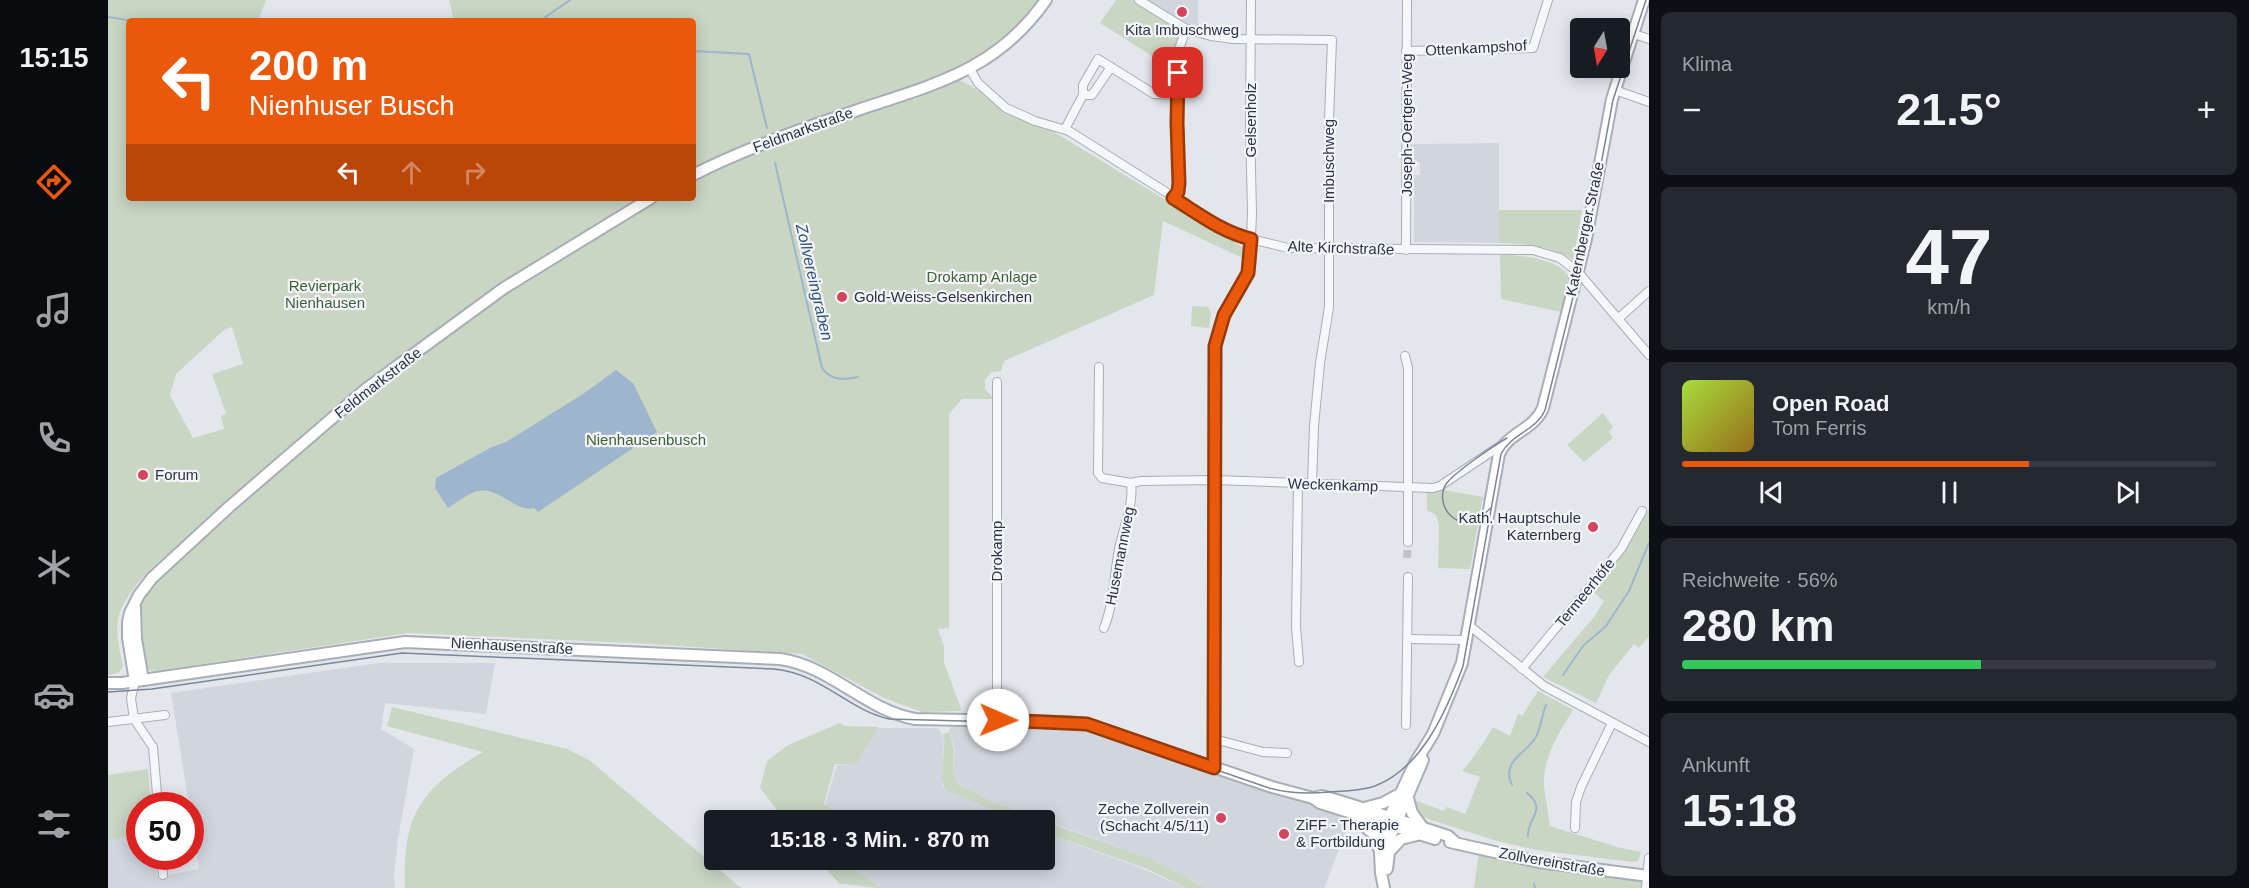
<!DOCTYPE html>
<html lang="de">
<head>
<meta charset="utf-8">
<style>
	body { margin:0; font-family:Arial,sans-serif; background:#242831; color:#f1f3f6; height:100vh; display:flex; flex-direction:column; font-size:22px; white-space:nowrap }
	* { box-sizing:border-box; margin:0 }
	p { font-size:20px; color:#9ea1a6 }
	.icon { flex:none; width:33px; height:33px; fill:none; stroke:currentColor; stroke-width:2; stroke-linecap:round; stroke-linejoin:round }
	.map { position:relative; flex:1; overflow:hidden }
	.side { display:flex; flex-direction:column; gap:12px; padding:12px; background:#0d0f14; width:600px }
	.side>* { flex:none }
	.top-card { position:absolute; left:18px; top:18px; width:570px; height:183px; border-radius:6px; box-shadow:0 3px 15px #0003; background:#ea580c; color:#fff; overflow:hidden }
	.needle { width:39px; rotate:191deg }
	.buttons { position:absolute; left:1462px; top:18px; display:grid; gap:12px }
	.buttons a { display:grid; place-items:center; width:60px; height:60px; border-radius:6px; background:#171b24; box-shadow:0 3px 15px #0003; font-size:30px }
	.speed { position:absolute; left:18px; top:792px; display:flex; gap:12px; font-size:30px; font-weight:700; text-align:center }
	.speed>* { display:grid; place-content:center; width:78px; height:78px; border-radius:50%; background:#171b24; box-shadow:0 3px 15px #0003; line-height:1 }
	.speed .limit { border:9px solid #d22; background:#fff; color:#111 }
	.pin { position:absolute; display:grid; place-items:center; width:51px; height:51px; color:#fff; margin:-26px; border-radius:12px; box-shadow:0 3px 9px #0006 }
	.me { position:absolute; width:66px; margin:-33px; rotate:91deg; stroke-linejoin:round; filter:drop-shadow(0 0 4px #0008) }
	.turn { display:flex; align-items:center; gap:21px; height:126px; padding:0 24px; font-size:27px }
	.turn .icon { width:78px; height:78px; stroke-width:2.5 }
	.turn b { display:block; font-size:42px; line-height:51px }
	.lanes { display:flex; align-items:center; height:57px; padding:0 24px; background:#0003; justify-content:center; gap:30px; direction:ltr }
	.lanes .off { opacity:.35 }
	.big { font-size:45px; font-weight:600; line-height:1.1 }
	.side .tile { flex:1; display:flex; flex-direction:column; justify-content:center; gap:9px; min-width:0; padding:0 21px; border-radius:9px; background:#242831 }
	.side .dial { align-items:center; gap:0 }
	.dial b { font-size:78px; line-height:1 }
	.song { display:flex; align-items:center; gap:18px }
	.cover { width:72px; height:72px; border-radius:9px; background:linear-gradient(135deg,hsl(80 70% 55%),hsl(40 70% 35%)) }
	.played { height:6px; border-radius:3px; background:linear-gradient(90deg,#ea580c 65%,#363941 65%) }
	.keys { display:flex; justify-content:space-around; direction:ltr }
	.heat { display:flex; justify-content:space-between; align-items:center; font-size:33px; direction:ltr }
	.charge { height:9px; border-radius:4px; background:linear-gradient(90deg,#34c759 56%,#363941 0) }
	.trip { position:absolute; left:596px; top:810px; width:351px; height:60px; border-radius:6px; background:#171b24; box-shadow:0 3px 15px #0003; font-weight:600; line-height:60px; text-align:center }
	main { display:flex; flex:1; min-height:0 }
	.tab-bar { display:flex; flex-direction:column; width:108px; justify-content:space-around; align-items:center; background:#090b0e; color:#9ea1a6 }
	.tab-bar .icon { width:42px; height:42px }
	.tab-bar .active { color:#ea580c }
	.tab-bar b { font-size:27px; color:#f1f3f6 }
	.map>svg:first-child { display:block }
	.built { fill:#d1d6de }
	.green { fill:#c9d6c4; fill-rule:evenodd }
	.water { fill:#9db5cd }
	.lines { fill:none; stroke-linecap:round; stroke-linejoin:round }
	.stream { stroke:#9db5cd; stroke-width:2 }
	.street-tunnel { stroke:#bec3cb; stroke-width:8; stroke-dasharray:8 4; stroke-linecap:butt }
	.street-casing { stroke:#a8aeb7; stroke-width:10 }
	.secondary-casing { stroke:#a8aeb7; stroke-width:14 }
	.street { stroke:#f6f7fa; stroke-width:8 }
	.secondary { stroke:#fff; stroke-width:10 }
	.tram { stroke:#7b8696; stroke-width:1.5 }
	.route-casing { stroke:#983908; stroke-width:15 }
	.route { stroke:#ea580c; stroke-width:10 }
	.poi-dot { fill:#d5445d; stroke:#f3f5f9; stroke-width:2 }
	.labels { text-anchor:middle; stroke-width:4.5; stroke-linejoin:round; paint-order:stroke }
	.poi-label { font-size:15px; fill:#2a3445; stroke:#f3f5f9; text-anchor:start }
	.street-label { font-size:15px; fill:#2a3445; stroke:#f3f5f9 }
	.park-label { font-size:15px; fill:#3f6136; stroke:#f3f5f9 }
	.water-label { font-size:16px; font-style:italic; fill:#32547b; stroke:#f3f5f9 }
</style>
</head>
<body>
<main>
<nav class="tab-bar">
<b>15:15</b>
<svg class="icon active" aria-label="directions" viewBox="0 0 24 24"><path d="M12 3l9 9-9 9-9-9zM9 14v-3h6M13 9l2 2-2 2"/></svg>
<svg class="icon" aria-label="music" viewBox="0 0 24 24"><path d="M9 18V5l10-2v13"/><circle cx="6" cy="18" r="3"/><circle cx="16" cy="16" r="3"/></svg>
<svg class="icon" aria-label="phone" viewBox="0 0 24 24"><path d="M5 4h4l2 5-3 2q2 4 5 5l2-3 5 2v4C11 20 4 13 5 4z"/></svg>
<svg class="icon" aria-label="climate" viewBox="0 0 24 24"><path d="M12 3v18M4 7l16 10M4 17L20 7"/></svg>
<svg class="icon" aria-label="car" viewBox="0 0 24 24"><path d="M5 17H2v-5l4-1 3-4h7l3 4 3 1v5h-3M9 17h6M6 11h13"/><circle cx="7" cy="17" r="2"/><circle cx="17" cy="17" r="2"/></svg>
<svg class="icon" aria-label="filters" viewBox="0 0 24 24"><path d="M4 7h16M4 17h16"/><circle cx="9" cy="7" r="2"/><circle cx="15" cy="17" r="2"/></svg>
</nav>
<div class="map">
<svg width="1541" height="888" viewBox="0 0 1541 888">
	<rect width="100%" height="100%" fill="#e3e7ec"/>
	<g class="built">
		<path d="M1037 0H1090V26L1080 25Z"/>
		<path d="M1391 143V243L1306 242V175H1312V162H1306L1305 144Z"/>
		<path d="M271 663H387L378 714 277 703 273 729 306 749 290 839 286 877 287 888H0V841L31 835 32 856 47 857 50 877 91 869 82 806 81 805 63 693Z"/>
		<path d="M845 722 971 725 1247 809 1216 888H1098L1043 859 886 802 855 788 849 782 845 772 847 750 841 731Z"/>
		<path d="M766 728H830L836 738 834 774 835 787 909 820H742L717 805 729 765H748Z"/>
		<path d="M936 832 1038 870 1077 888H773L732 860H936Z"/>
	</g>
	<g class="green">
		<path d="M0 0H158L150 21H21V198H585V21H346L341 0H935L895 44 807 92 806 102 810 95 850 79 941 129 1125 241 1137 249V259L1055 221 1046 295 896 361 893 371 884 372 877 380V389L886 399H854L841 414V628L830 629 836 646V663L854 711 814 712 776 698 694 654 524 643 300 633 48 671 41 670C35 661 34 653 33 643 30 620 30 602 45 584L257 396 252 389 47 565C33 578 13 601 10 620 8 636 12 652 15 667L10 673 0 675ZM124 327 135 364 104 374 118 414 113 416 116 429 85 438 62 395 68 374 116 330Z"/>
		<path d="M1008 0H1026L1076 30 1063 68 992 23Z"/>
		<path d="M1391 210H1474L1465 260C1441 245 1418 244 1391 243Z"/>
		<path d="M1392 255C1428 255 1487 264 1453 312L1393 299Z"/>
		<path d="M1084 306 1100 307 1103 313 1101 328 1083 326Z"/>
		<path d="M1495 413 1505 427 1501 432 1505 438 1476 462 1459 445Z"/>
		<path d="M1336 490 1381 498 1374 501 1362 569 1330 568 1331 526 1328 515 1319 510V491Z"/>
		<path d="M1541 509V636L1531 648 1526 644 1501 675 1488 703 1435 677 1486 617 1496 601 1484 591 1518 547Z"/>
		<path d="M1430 691 1465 710C1452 731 1435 757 1436 784 1437 797 1440 812 1442 826L1509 847 1533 852 1530 861 1524 862 1428 850 1389 841 1317 818 1309 811 1306 800 1336 811 1338 807 1357 814 1372 777 1354 771C1367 756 1375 744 1385 727L1402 736 1410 714 1414 716Z"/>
		<path d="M284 707 459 749 481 760 633 888H297C294 815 313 788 375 752L279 726Z"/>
		<path d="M732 723 737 726 770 727 748 765 727 764 716 804 742 820H677L652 788 659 761 680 745Z"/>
		<path d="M841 732 846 750 845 772 851 785 886 802 935 820H910L838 790C828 775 840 752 835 734Z"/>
		<path d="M40 769 43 805 32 806 31 835 0 841V775Z"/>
		<path d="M936 821 1043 859 1098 888H1078L1039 869 936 832Z"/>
		<path d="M1371 850 1539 877 1538 888H1366Z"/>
		<path d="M710 860H732L773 888C758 888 747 884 732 884Z"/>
	</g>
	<path class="water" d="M508 370 525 383 549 432 430 512 426 508C407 513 392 486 369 491 359 494 348 503 340 508L327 488 328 478 382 448 398 442 475 394Z"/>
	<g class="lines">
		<g class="stream">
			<path d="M0 17 25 21"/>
			<path d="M432 21 462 0"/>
			<path d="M585 51 641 54 659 128"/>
			<path d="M667 163 714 368C723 381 736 380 750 377"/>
			<path d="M1455 675 1475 646 1498 626 1521 591 1541 543"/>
			<path d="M1404 785C1392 761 1420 752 1428 737 1433 727 1434 715 1438 705"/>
			<path d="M1419 793C1440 810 1419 818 1420 836"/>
			<path d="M1426 884 1427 888"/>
		</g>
		<path class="street-tunnel" d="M1299 558 1300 542"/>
		<defs>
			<g id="street">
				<path d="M1031 0 1078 29 1103 36 1125 39 1224 40 1221 119V307L1212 363 1206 426 1204 484"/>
				<path d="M1526 34 1541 39"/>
				<path d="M1298 51 1425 48 1440 0"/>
				<path d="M862 69 870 83 898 108 927 121 961 131 1126 235 1180 248 1425 250 1452 258 1470 272 1541 355"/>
				<path d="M1507 90 1541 102"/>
				<path d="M975 95H984L1003 67"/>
				<path d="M1070 95V52L1078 29"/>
				<path d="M957 129 975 95V85L990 59 1046 94 1070 95 1071 183 1069 192 1065 198"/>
				<path d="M1298 250 1299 0"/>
				<path d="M1511 318 1541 291"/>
				<path d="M1297 356 1300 368V542"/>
				<path d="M991 367 990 473 994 478 1023 483 1033 481 1107 480 1325 488 1332 486 1395 444"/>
				<path d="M889 382V720"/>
				<path d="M1190 484 1188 627 1191 662"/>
				<path d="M1362 626 1436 686 1541 742"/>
				<path d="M996 628C1006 603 1006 575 1011 549 1015 528 1026 505 1023 483"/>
				<path d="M1300 639 1359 640"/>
				<path d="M1414 669 1513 549 1534 511"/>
				<path d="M27 681 23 698 26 719 45 747 50 806"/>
				<path d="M0 722 57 715"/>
				<path d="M1298 725 1300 577"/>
				<path d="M1106 739 1155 752 1179 753"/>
				<path d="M1106 768 1107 353 1113 323 1137 281 1142 261 1144 213 1142 125 1143 0"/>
				<path d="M1467 828 1468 802 1473 787 1504 723"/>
				<path d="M54 856 55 875"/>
				<path d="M1538 888 1541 858"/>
			</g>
			<g id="secondary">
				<path d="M585 175C638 148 694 129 750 110 827 84 889 70 938 0"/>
				<path d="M27 608 28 639 35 680"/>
				<path d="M27 681 20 638V622L22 613 31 595 44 578 121 507 258 389 396 288 543 198"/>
				<path d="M0 683H14L297 642 672 659C723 666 757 710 807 719L958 722 979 724 1164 787 1205 798 1214 796 1235 802 1340 836 1348 843"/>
				<path d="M1205 798 1212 803 1327 839"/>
				<path d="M1300 798 1304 813 1315 828"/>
				<path d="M1256 808 1275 803 1292 794"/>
				<path d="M1246 818 1265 833 1271 849"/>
				<path d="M1342 842 1431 862 1541 876"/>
				<path d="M1280 853 1293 839 1309 835"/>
				<path d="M1279 869 1283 835 1315 760"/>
				<path d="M1276 888 1273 873 1272 853 1278 824 1307 763 1325 734 1354 663 1391 454C1399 433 1426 430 1435 408L1478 239 1504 99 1536 0"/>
			</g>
		</defs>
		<use href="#street" class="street-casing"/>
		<use href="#secondary" class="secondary-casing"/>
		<use href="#street" class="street"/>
		<use href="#secondary" class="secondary"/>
		<g class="tram">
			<path d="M1383 508 1368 521C1359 524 1349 522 1342 515 1334 507 1332 494 1338 484 1347 472 1385 446 1399 438"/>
			<path d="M0 692 44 689 294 653 666 669C715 674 738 709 781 719L971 724 999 732 1161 788C1182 794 1200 794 1221 792 1236 791 1252 791 1267 786 1314 768 1339 710 1355 666L1393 454C1403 434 1429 430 1437 410L1478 245 1505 100 1538 0"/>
		</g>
	</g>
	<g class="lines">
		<defs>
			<path id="route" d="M890 720 979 724 1106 768 1107 346 1116 315 1140 273 1143 239C1114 232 1091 214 1065 198L1070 192 1071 183 1069 123 1070 73"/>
		</defs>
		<use href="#route" class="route-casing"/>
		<use href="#route" class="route"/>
	</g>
	<g class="poi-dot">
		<circle cx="1074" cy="12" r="6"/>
		<circle cx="734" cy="297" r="6"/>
		<circle cx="35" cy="475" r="6"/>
		<circle cx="1485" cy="527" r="6"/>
		<circle cx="1113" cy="818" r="6"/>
		<circle cx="1176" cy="834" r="6"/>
	</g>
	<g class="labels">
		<g class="poi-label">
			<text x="1074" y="35" text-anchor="middle">Kita Imbuschweg</text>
			<text x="746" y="302">Gold-Weiss-Gelsenkirchen</text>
			<text x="47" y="480">Forum</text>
			<text x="1473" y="523" text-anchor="end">Kath. Hauptschule<tspan x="1473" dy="17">Katernberg</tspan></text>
			<text x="1101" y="814" text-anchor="end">Zeche Zollverein<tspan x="1101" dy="17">(Schacht 4/5/11)</tspan></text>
			<text x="1188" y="830">ZiFF - Therapie<tspan x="1188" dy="17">&amp; Fortbildung</tspan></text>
		</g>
		<g class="street-label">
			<text transform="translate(1368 48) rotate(-3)" y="5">Ottenkampshof</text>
			<text transform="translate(1143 120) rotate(-90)" y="5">Gelsenholz</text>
			<text transform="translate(1299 125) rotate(-90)" y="5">Joseph-Oertgen-Weg</text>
			<text transform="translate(695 130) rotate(-20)" y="5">Feldmarkstraße</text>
			<text transform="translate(1221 161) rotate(-90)" y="5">Imbuschweg</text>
			<text transform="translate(1477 229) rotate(-78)" y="5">Katernberger Straße</text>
			<text transform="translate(1233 248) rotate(2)" y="5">Alte Kirchstraße</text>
			<text transform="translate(270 383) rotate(-38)" y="5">Feldmarkstraße</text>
			<text transform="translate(1225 485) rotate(2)" y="5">Weckenkamp</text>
			<text transform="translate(889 551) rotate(-90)" y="5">Drokamp</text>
			<text transform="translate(1012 556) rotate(-79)" y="5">Husemannweg</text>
			<text transform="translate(1477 593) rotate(-51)" y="5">Termeerhöfe</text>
			<text transform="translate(404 646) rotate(3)" y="5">Nienhausenstraße</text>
			<text transform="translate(1444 862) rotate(10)" y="5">Zollvereinstraße</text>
		</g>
		<g class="park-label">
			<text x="874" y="282">Drokamp Anlage</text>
			<text x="217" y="291">Revierpark<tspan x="217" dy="17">Nienhausen</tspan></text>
			<text x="538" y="445">Nienhausenbusch</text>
		</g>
		<g class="water-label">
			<text transform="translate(707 282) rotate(77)" y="6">Zollvereingraben</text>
		</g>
	</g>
</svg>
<div class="buttons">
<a><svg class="needle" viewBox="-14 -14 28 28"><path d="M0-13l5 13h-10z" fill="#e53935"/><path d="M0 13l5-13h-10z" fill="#9ea1a6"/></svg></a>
</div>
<div class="speed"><div class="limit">50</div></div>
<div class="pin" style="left:1070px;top:73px;background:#d93025"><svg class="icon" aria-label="arrive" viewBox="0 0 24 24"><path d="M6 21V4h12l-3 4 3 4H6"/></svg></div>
<svg class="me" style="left:890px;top:720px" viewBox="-20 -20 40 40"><circle r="19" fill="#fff"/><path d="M0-13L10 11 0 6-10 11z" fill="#ea580c"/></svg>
<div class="trip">15:18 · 3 Min. · 870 m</div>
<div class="top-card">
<div class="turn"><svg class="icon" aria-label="left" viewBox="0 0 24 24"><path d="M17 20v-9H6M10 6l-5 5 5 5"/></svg><div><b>200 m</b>Nienhuser Busch</div></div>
<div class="lanes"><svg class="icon" aria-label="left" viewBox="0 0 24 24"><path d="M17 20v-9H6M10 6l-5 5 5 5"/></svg><svg class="icon off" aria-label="ahead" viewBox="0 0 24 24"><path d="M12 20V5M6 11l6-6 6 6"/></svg><svg class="icon off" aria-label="right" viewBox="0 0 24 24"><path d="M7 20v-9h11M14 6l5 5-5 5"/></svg></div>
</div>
</div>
<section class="side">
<div class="tile"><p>Klima</p>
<div class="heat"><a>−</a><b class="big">21.5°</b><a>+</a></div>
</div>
<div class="tile dial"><b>47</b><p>km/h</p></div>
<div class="tile">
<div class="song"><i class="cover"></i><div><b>Open Road</b><p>Tom Ferris</p></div></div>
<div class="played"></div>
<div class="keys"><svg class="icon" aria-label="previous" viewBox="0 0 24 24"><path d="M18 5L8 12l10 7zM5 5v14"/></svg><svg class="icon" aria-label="pause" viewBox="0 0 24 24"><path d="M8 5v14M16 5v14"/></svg><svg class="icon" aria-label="next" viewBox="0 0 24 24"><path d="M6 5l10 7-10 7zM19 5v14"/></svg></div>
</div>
<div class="tile"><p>Reichweite · 56%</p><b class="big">280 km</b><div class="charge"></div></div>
<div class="tile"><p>Ankunft</p><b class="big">15:18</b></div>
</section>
</main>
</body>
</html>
